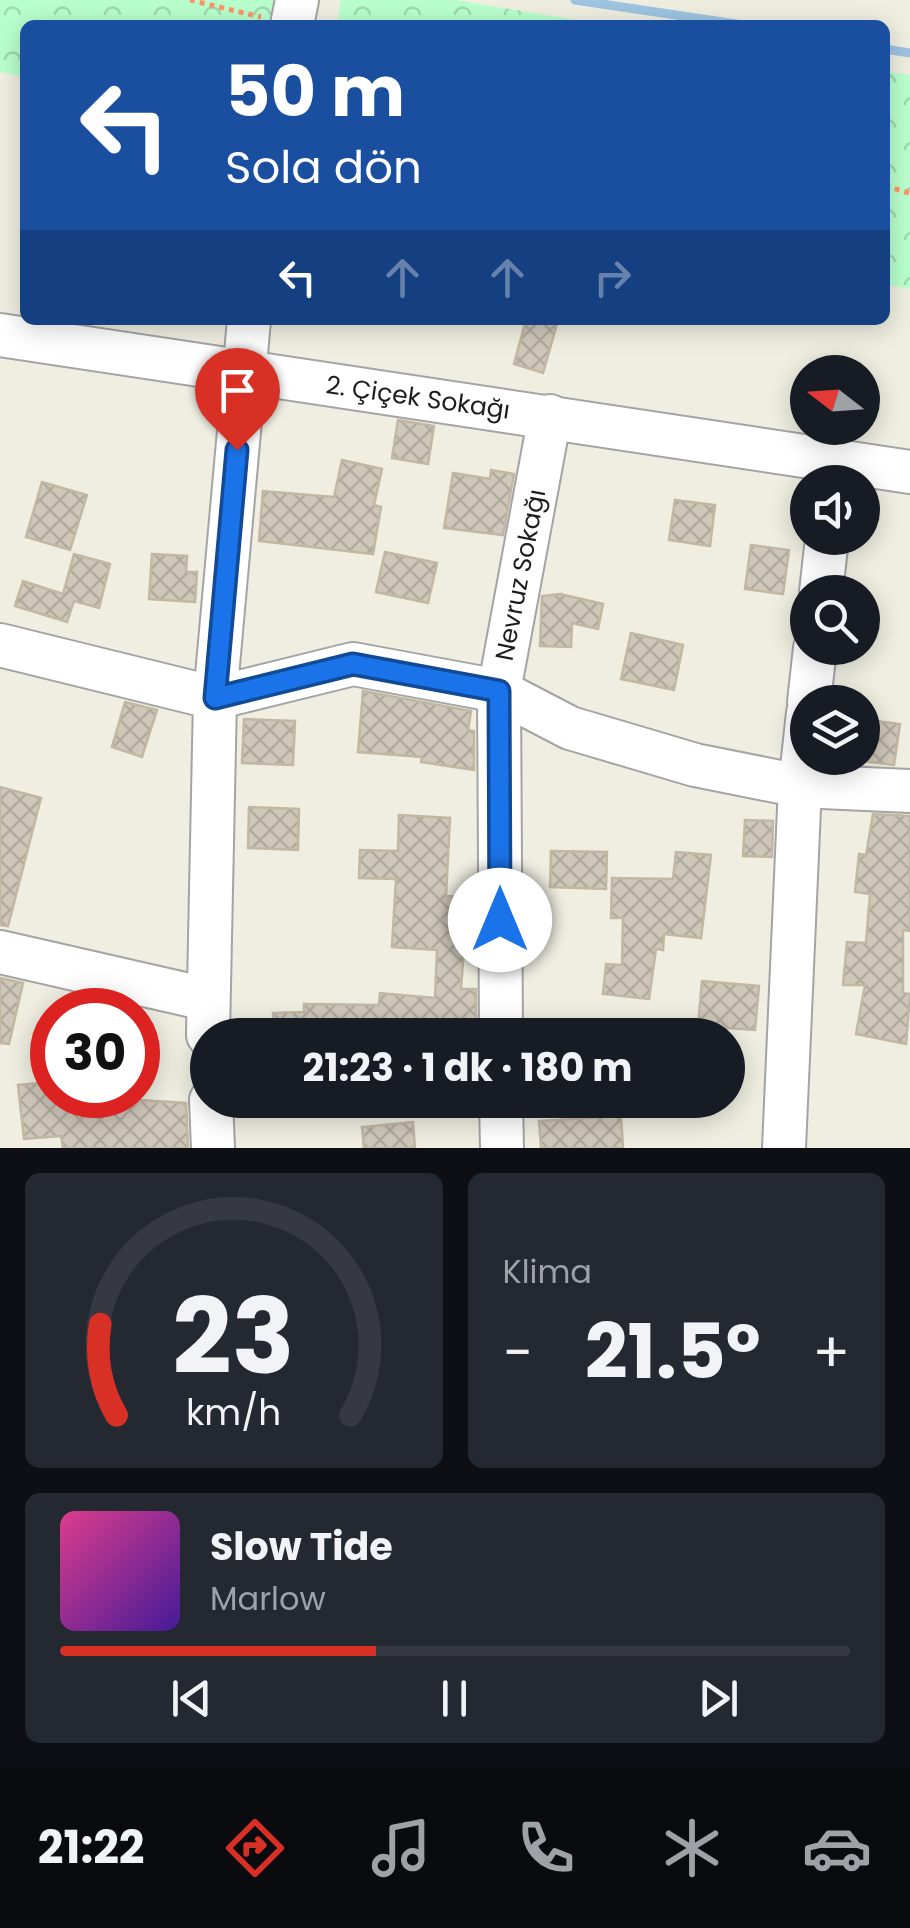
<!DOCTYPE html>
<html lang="tr">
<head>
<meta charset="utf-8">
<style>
	body { margin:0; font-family:Poppins,sans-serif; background:#242831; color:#f1f3f6; height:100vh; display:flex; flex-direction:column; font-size:38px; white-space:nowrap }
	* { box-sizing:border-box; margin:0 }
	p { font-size:32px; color:#9ea1a6 }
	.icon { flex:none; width:55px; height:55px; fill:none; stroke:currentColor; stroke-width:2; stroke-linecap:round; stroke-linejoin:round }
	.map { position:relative; height:1148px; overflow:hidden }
	.panel { display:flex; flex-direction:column; gap:25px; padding:25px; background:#0d0f14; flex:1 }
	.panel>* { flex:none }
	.guide { position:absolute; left:20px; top:20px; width:870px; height:305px; border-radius:15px; box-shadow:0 5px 25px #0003; background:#1a4fa0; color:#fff; overflow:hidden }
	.needle { width:65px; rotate:287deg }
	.tools { position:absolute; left:790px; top:355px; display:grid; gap:20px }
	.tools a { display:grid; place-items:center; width:90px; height:90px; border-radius:50%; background:#171b24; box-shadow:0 5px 25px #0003; font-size:50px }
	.speed { position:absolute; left:30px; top:988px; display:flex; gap:20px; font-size:50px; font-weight:700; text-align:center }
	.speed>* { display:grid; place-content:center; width:130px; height:130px; border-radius:50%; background:#171b24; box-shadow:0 5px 25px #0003; line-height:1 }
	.speed .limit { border:15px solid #d22; background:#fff; color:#111 }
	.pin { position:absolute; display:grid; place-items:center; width:85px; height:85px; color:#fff; margin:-102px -42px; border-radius:50% 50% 50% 0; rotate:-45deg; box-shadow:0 0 10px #0007 }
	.pin .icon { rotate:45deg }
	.me { position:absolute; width:110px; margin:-55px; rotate:0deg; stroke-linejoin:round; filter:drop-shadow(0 0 8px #0008) }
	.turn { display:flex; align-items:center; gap:35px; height:210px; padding:0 40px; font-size:45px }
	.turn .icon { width:130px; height:130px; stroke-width:2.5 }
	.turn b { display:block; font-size:70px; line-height:85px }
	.lanes { display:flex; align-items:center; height:95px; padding:0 40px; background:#0003; justify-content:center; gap:50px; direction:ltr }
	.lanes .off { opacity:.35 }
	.big { font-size:75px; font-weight:700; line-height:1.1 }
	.panel .widget { flex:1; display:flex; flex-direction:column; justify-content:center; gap:15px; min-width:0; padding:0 35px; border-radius:15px; background:#242831 }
	.panel .dial { align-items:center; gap:0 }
	.dial svg { height:260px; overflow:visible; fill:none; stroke:#363941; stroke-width:7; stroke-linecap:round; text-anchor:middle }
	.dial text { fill:#f1f3f6; stroke:none }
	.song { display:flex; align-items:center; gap:30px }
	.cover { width:120px; height:120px; border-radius:15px; background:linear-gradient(135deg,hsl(330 70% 55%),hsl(260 70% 35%)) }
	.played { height:10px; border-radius:5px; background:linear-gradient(90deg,#d93025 40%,#363941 40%) }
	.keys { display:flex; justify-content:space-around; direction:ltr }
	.heat { display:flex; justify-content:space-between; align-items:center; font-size:55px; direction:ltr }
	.panel .tiles { flex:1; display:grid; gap:25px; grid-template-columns:1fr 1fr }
	.widget:last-child { grid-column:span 2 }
	.trip { position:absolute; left:190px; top:1018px; width:555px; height:100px; border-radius:50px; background:#171b24; box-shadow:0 5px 25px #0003; font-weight:700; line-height:100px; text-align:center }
	.menu { display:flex; height:160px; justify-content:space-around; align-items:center; background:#090b0e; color:#9ea1a6 }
	.menu .icon { width:70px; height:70px }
	.menu .current { color:#d93025 }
	.menu b { font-size:45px; color:#f1f3f6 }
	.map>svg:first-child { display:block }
	.park { fill:url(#park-crowns) }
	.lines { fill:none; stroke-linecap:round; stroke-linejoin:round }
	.stream { stroke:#9dc4e1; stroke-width:9 }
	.building { fill:url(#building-cross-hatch); stroke:#c2b7a3; stroke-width:2.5 }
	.minor-casing { stroke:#a4a4a4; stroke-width:46 }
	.path { stroke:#ff9463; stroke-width:5; stroke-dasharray:5 5; stroke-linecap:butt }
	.minor { stroke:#fff; stroke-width:42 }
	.route-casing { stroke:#114b97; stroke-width:25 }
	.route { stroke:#1a73e8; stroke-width:18 }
	.labels { text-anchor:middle; stroke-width:8; stroke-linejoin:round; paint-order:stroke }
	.street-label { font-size:25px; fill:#1d1d1d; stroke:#fff }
</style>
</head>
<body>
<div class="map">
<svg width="910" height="1148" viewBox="0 0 910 1148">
	<defs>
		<pattern id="park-crowns" width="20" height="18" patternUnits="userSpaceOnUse" patternTransform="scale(2.5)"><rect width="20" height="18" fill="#b9ffcd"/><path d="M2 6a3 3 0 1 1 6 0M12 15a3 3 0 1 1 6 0" fill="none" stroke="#9fdab0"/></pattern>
		<pattern id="building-cross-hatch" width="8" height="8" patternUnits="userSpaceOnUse" patternTransform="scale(2.5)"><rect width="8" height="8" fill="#cfc8ba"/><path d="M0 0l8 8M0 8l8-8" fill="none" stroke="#b1ab9f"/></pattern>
	</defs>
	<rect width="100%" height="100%" fill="#efeee1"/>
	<g class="park">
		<path d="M0 0H283L278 25H25V77L0 72Z"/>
		<path d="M340 0H455L607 25H338Z"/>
		<path d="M885 71 910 75V289L885 284Z"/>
	</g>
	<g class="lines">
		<g class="stream">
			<path d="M575 0 743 25"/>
			<path d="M885 49 910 53"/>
		</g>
	</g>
	<g class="building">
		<path d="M526 320 557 324 543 373 514 364Z"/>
		<path d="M398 420 434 426 428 464 392 458Z"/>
		<path d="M342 460 382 469 374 505 381 507 373 554 259 541 263 491 334 497Z"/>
		<path d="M491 470 514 474 503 535 444 528 453 473 490 479Z"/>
		<path d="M42 482 87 495 70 550 26 537Z"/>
		<path d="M675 500 715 505 710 546 669 540Z"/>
		<path d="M751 545 789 550 783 594 745 589Z"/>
		<path d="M385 552 437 563 428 603 376 592Z"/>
		<path d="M74 554 110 564 99 608 74 601 67 622 15 606 23 581 63 594Z"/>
		<path d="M152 554 187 556 186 572H197L195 602 149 599Z"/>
		<path d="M560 594 603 604 598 629 572 623 571 647 540 646 542 596Z"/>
		<path d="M631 633 683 645 674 690 621 679Z"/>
		<path d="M363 691 471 711 468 730 474 731V770L421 762 422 757 358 752Z"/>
		<path d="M125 702 157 710 142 757 112 747Z"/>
		<path d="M244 719 295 721 293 765 242 763Z"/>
		<path d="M862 719 900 724 894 765 862 761Z"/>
		<path d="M0 787 41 798 8 926 0 925Z"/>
		<path d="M249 807 299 809 298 850 248 848Z"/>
		<path d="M873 814 910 816V931L903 930V993L910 994 906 1044 856 1034 865 985H843L847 942 866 943 870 894 855 892 859 854 866 855Z"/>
		<path d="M399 815 450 818 446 896 468 897 461 989H476V1029L415 1028 414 1035 360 1030V1035H274L273 1013 304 1012V1004L379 1005 380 993 435 998 437 950 392 947 396 879 359 878 360 850 398 851Z"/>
		<path d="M745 820 773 821 772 857 743 856Z"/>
		<path d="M551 851 607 852 606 889 550 887Z"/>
		<path d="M676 852 711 855 701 938 664 934 663 950 656 949 649 999 603 994 606 964 622 965 623 918H611L612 878 673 879Z"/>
		<path d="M0 978 23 983 9 1044 0 1043Z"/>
		<path d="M702 981 759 986 755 1030 698 1026Z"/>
		<path d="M52 1082V1095H62L63 1102 107 1098 186 1103 188 1148H63L61 1136 24 1139 18 1085Z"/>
		<path d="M621 1116 623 1148H541L539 1121Z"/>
		<path d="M413 1122 415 1148H364L362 1127Z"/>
	</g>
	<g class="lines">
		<defs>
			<g id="minor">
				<path d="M292 25 297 0"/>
				<path d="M0 335 910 472"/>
				<path d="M821 592 827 538"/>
				<path d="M0 645 215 698 353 664 499 691 570 728 695 765 800 786 910 791"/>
				<path d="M809 702 815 648"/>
				<path d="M0 952 206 999"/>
				<path d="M208 1035 215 698 249 320"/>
				<path d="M501 1035 499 691 550 416"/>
				<path d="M211 1100 213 1148"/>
				<path d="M501 1100 502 1148"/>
				<path d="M784 1148 800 786 808 713"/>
			</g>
		</defs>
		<use href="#minor" class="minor-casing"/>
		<g class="path">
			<path d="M190 0 261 17"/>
			<path d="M885 186 910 193"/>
		</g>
		<use href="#minor" class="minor"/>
	</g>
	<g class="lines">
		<defs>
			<path id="route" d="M237 450 215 698 353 664 499 691 500 920"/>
		</defs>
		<use href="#route" class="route-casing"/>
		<use href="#route" class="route"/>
	</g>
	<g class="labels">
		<g class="street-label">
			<text transform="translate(418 397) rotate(8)" y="9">2. Çiçek Sokağı</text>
			<text transform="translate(520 575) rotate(-79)" y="9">Nevruz Sokağı</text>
		</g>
	</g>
</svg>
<div class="tools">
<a><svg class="needle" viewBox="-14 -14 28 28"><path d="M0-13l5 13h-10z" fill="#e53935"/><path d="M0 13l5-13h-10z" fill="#9ea1a6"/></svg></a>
<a><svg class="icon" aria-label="sound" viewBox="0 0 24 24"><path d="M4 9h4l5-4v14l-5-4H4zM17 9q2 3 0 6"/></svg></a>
<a><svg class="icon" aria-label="search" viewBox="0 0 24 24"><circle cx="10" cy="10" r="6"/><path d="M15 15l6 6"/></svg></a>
<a><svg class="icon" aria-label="layers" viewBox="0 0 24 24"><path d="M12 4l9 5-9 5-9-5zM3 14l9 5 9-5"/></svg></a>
</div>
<div class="speed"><div class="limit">30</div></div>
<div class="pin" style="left:237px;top:450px;background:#d93025"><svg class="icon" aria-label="arrive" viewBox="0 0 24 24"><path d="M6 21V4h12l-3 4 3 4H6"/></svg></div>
<svg class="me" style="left:500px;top:920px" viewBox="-20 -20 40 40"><circle r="19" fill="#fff"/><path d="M0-13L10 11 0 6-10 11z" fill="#1a73e8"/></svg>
<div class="trip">21:23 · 1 dk · 180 m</div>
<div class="guide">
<div class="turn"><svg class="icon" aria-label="left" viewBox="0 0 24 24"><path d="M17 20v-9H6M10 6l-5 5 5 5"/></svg><div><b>50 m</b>Sola dön</div></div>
<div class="lanes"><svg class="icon" aria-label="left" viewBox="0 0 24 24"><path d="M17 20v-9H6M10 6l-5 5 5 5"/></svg><svg class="icon off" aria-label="ahead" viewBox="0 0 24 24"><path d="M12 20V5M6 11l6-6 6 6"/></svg><svg class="icon off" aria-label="ahead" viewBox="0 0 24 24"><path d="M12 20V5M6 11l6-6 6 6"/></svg><svg class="icon off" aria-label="right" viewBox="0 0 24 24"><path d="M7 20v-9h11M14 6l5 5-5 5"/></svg></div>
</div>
</div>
<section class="panel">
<div class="tiles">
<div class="widget dial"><svg viewBox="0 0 100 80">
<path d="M14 69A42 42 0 1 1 86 69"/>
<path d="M14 69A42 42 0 0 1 9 41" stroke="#d93025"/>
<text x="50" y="56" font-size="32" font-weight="700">23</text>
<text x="50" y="72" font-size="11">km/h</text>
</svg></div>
<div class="widget"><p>Klima</p>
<div class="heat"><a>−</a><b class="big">21.5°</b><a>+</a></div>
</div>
<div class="widget">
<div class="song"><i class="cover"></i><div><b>Slow Tide</b><p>Marlow</p></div></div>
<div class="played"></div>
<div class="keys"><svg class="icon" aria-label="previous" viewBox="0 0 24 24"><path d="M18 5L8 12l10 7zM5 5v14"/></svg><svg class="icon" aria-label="pause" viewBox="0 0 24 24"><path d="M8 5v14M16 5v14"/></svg><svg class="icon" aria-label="next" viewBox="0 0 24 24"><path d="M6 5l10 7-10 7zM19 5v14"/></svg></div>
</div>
</div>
</section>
<nav class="menu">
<b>21:22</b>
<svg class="icon current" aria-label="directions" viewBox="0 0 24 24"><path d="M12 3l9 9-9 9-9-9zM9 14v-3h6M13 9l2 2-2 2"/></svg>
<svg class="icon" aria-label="music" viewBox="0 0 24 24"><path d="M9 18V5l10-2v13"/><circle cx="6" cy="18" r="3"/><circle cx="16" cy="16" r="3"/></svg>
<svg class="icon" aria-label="phone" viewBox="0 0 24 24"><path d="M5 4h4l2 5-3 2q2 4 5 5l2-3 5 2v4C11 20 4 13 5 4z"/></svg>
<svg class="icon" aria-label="climate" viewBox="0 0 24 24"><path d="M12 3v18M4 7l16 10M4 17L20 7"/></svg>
<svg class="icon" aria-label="car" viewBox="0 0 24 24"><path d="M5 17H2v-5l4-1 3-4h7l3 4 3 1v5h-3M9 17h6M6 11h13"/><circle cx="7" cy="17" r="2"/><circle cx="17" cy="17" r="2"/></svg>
</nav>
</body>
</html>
